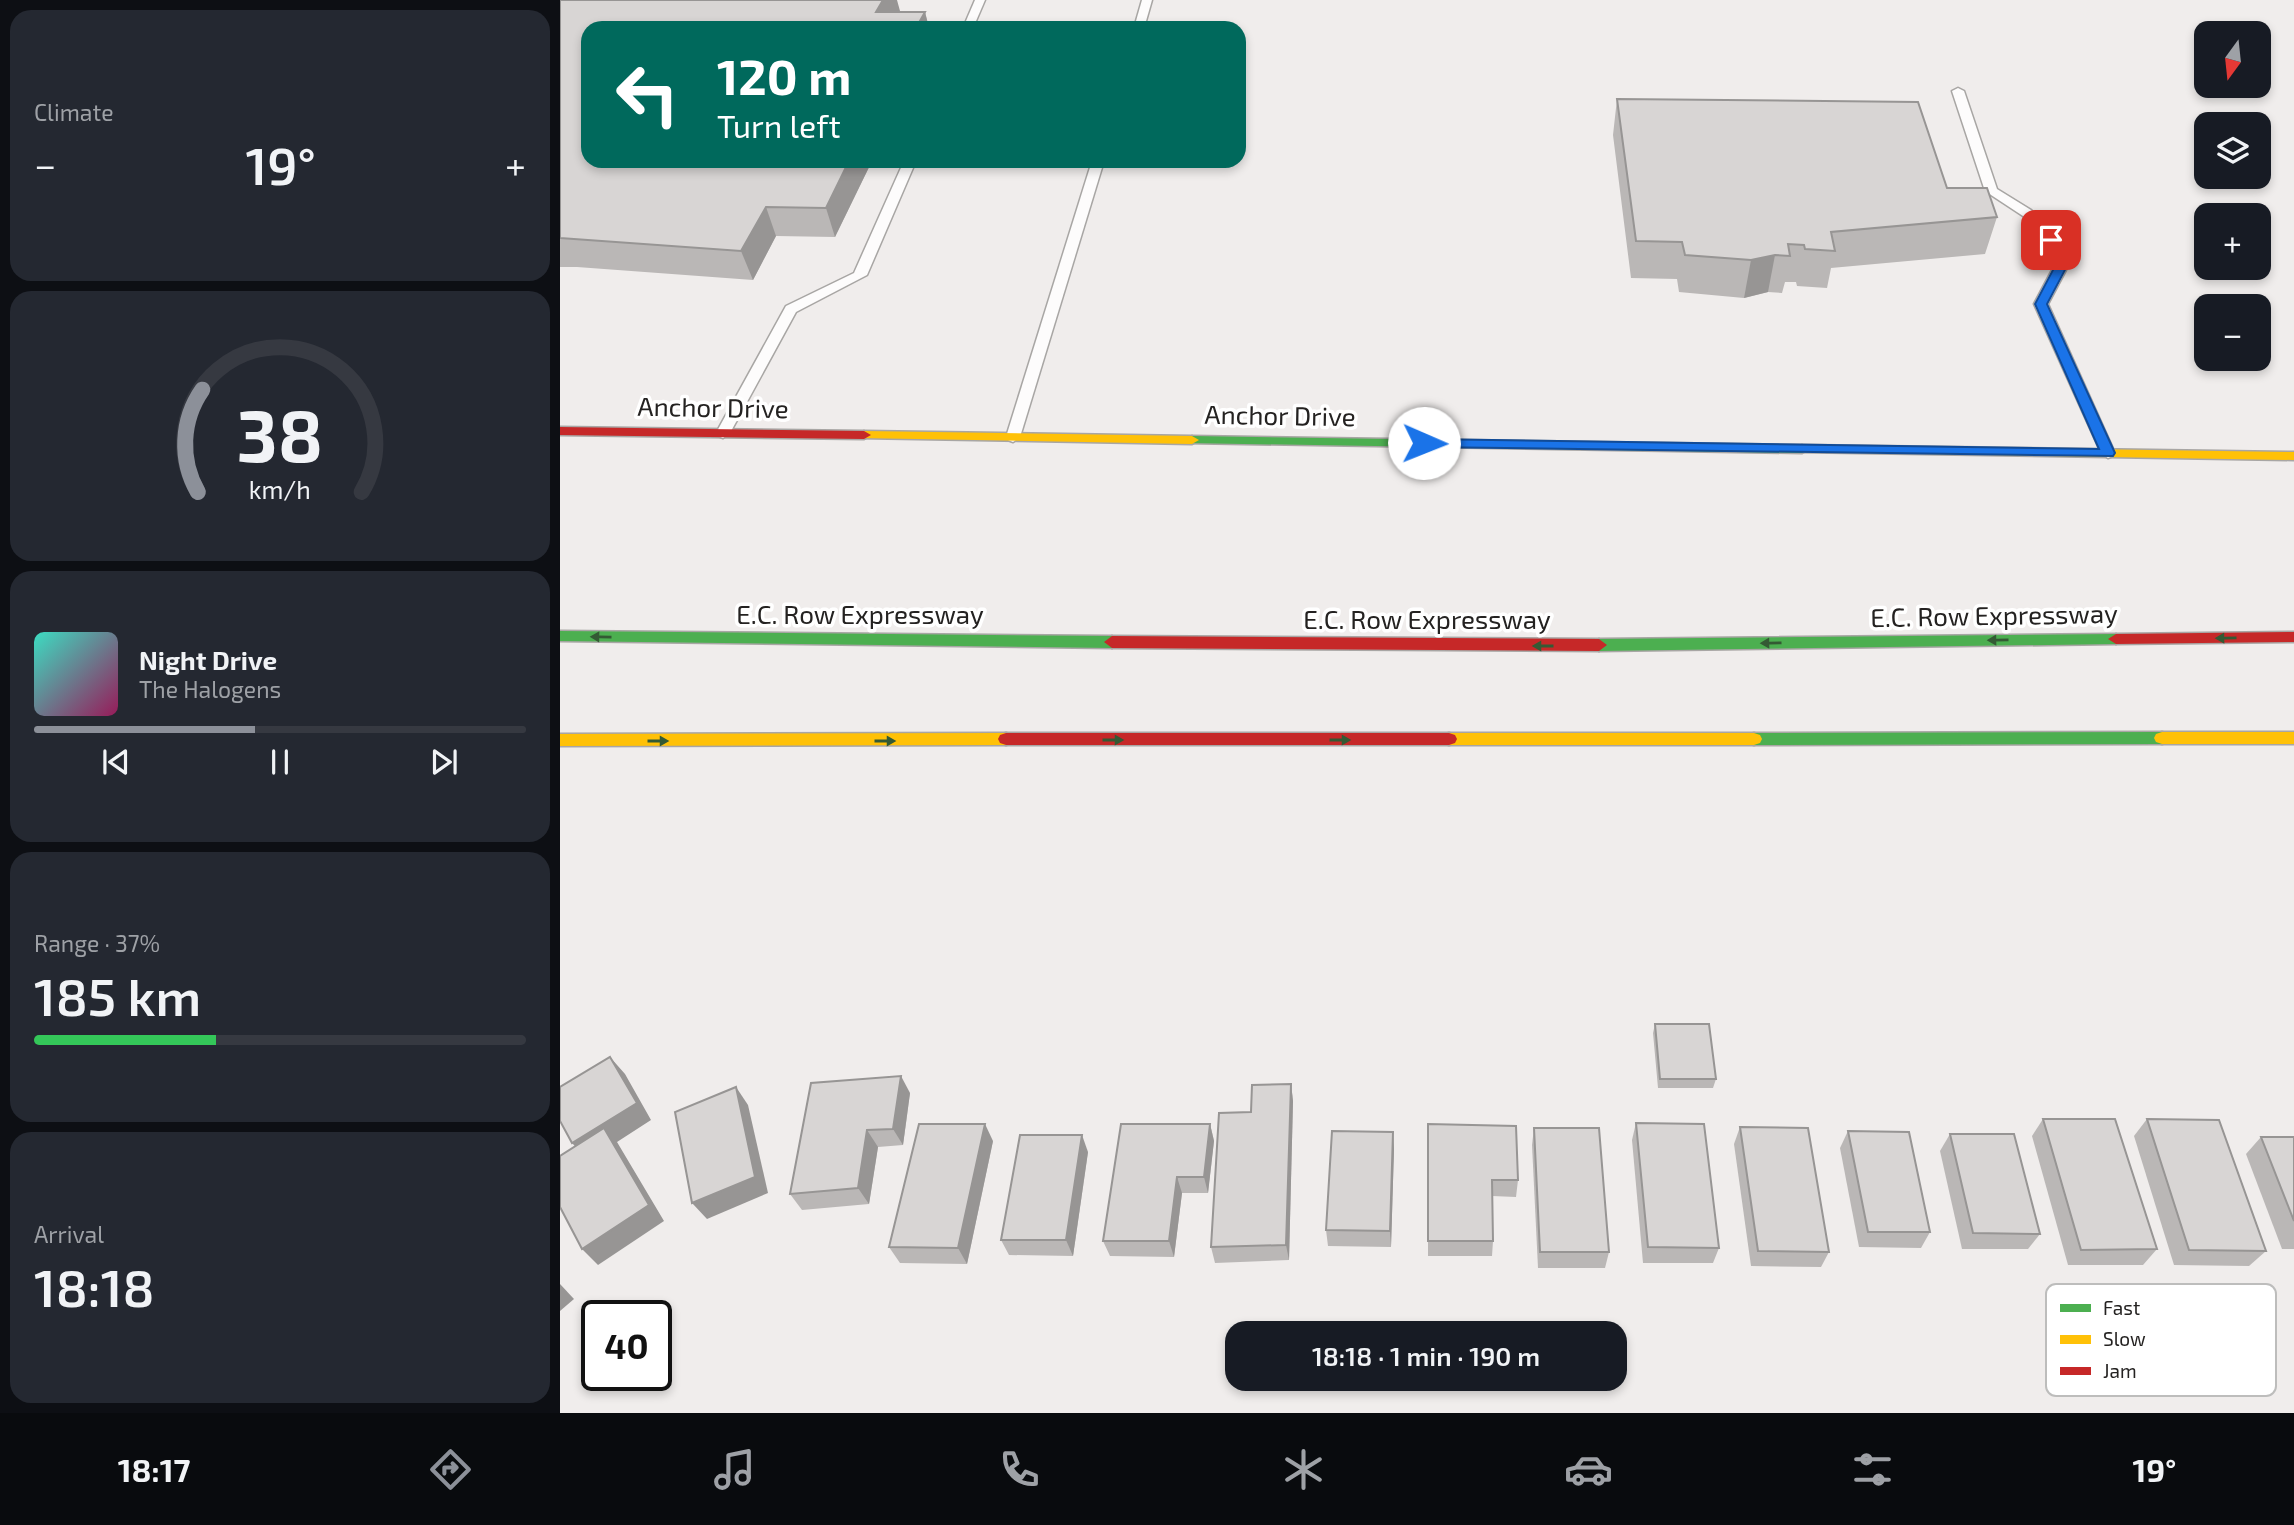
<!DOCTYPE html>
<html lang="en">
<head>
<meta charset="utf-8">
<style>
	body { margin:0; font-family:"Exo 2",sans-serif; background:#242831; color:#f1f3f6; height:100vh; display:flex; flex-direction:column; font-size:26px; white-space:nowrap }
	* { box-sizing:border-box; margin:0 }
	p { font-size:23px; color:#9ea1a6 }
	.icon { flex:none; width:38px; height:38px; fill:none; stroke:currentColor; stroke-width:2; stroke-linecap:round; stroke-linejoin:round }
	.map { position:relative; flex:1; overflow:hidden }
	.drawer { display:flex; flex-direction:column; gap:10px; padding:10px; background:#0d0f14; width:560px }
	.drawer>* { flex:none }
	.hud { position:absolute; left:21px; top:21px; width:665px; height:147px; border-radius:21px; box-shadow:0 4px 10px #0003; background:#00695c; color:#fff; overflow:hidden }
	.needle { width:46px; rotate:195deg }
	.fabs { position:absolute; left:1634px; top:21px; display:grid; gap:14px }
	.fabs a { display:grid; place-items:center; width:77px; height:77px; border-radius:14px; background:#171b24; box-shadow:0 4px 10px #0003; font-size:35px }
	.speed { position:absolute; left:21px; top:1300px; display:flex; gap:14px; font-size:35px; font-weight:700; text-align:center }
	.speed>* { display:grid; place-content:center; width:91px; height:91px; border-radius:50%; background:#171b24; box-shadow:0 4px 10px #0003; line-height:1 }
	.speed .limit { border:4px solid #111; border-radius:10px; background:#fff; color:#111 }
	.pin { position:absolute; display:grid; place-items:center; width:60px; height:60px; color:#fff; margin:-30px; border-radius:14px; box-shadow:0 4px 10px #0006 }
	.me { position:absolute; width:77px; margin:-38px; rotate:91deg; stroke-linejoin:round; filter:drop-shadow(0 0 5px #0008) }
	.turn { display:flex; align-items:center; gap:24px; height:147px; padding:0 21px; font-size:32px }
	.turn .icon { width:91px; height:91px; stroke-width:2.5 }
	.turn b { display:block; font-size:49px; line-height:60px }
	.big { font-size:52px; font-weight:600; line-height:1.1 }
	.drawer .widget { flex:1; display:flex; flex-direction:column; justify-content:center; gap:10px; min-width:0; padding:0 24px; border-radius:21px; background:#242831 }
	.drawer .dial { align-items:center; gap:0 }
	.dial svg { height:182px; overflow:visible; fill:none; stroke:#363941; stroke-width:7; stroke-linecap:round; text-anchor:middle }
	.dial text { fill:#f1f3f6; stroke:none }
	.song { display:flex; align-items:center; gap:21px }
	.cover { width:84px; height:84px; border-radius:10px; background:linear-gradient(135deg,hsl(170 70% 55%),hsl(330 70% 35%)) }
	.played { height:7px; border-radius:4px; background:linear-gradient(90deg,#8c9099 45%,#363941 45%) }
	.keys { display:flex; justify-content:space-around; direction:ltr }
	.heat { display:flex; justify-content:space-between; align-items:center; font-size:38px; direction:ltr }
	.charge { height:10px; border-radius:5px; background:linear-gradient(90deg,#34c759 37%,#363941 0) }
	.trip { position:absolute; left:665px; top:1321px; width:402px; height:70px; border-radius:21px; background:#171b24; box-shadow:0 4px 10px #0003; font-weight:600; line-height:70px; text-align:center }
	.tab-bar { display:flex; height:112px; justify-content:space-around; align-items:center; background:#090b0e; color:#9ea1a6 }
	.tab-bar .icon { width:49px; height:49px }
	.tab-bar .active { color:#8c9099 }
	.tab-bar b { font-size:32px; color:#f1f3f6 }
	main { display:flex; flex:1; min-height:0 }
	.map>svg:first-child { display:block }
	.lines { fill:none; stroke-linecap:round; stroke-linejoin:round }
	.lane-casing { stroke:#a8a6a4; stroke-width:3 }
	.fast-casing { stroke:#a8a6a4; stroke-width:3 }
	.slow-casing { stroke:#a8a6a4; stroke-width:3 }
	.jam-casing { stroke:#a8a6a4; stroke-width:3 }
	.lane { fill:#fdfcfc; fill-rule:evenodd }
	.fast { fill:#4caf50; fill-rule:evenodd }
	.slow { fill:#ffc107; fill-rule:evenodd }
	.jam { fill:#c62828; fill-rule:evenodd }
	.wall { fill:#bab7b6 }
	.shaded-wall { fill:#979594 }
	.building { fill:#d8d5d4; stroke:#979594; stroke-width:2 }
	.oneway { fill:#345a34 }
	.route { fill:#1a73e8; stroke:#114b97; stroke-width:2 }
	.labels { text-anchor:middle; stroke-width:7; stroke-linejoin:round; paint-order:stroke }
	.street-label { font-size:26px; fill:#242221; stroke:#fff }
	.key { fill:#fff; stroke:#bdbdbc; stroke-width:2 }
	.key-label { font-size:19px; fill:#242221 }
</style>
</head>
<body>
<main>
<section class="drawer">
<div class="widget"><p>Climate</p>
<div class="heat"><a>−</a><b class="big">19°</b><a>+</a></div>
</div>
<div class="widget dial"><svg viewBox="0 0 100 80">
<path d="M14 69A42 42 0 1 1 86 69"/>
<path d="M14 69A42 42 0 0 1 16 24" stroke="#8c9099"/>
<text x="50" y="56" font-size="32" font-weight="700">38</text>
<text x="50" y="72" font-size="11">km/h</text>
</svg></div>
<div class="widget">
<div class="song"><i class="cover"></i><div><b>Night Drive</b><p>The Halogens</p></div></div>
<div class="played"></div>
<div class="keys"><svg class="icon" aria-label="previous" viewBox="0 0 24 24"><path d="M18 5L8 12l10 7zM5 5v14"/></svg><svg class="icon" aria-label="pause" viewBox="0 0 24 24"><path d="M8 5v14M16 5v14"/></svg><svg class="icon" aria-label="next" viewBox="0 0 24 24"><path d="M6 5l10 7-10 7zM19 5v14"/></svg></div>
</div>
<div class="widget"><p>Range · 37%</p><b class="big">185 km</b><div class="charge"></div></div>
<div class="widget"><p>Arrival</p><b class="big">18:18</b></div>
</section>
<div class="map">
<svg width="1734" height="1413" viewBox="0 0 1734 1413">
	<rect width="100%" height="100%" fill="#f0edec"/>
	<g class="lines">
		<defs>
			<g id="lane">
				<path d="M415 0H425L413 28H403Z"/>
				<path d="M582 0H592L584 28H574Z"/>
				<path d="M1398 88 1404 91 1437 189 1471 210 1496 237 1506 270 1488 304 1555 453 1553 456 1548 458 1541 453 1474 304 1492 270 1485 241 1463 216 1425 191 1392 91Z"/>
				<path d="M344 161H356L307 275 236 312 170 433 163 438 158 436 156 433 226 306 294 273Z"/>
				<path d="M532 161H544L460 437 453 442 448 440 446 437Z"/>
			</g>
			<g id="fast">
				<path d="M632 436 1242 445 1249 449 1242 453 627 443 625 440Z"/>
				<path d="M0 631 552 636 560 642 552 648 0 641Z"/>
				<path d="M1556 634 1564 639 1556 644 1039 651 1031 645 1039 639Z"/>
				<path d="M1602 732 1608 734 1610 738 1608 742 1602 744 1194 745 1188 743 1186 739 1188 735 1194 733Z"/>
			</g>
			<g id="slow">
				<path d="M304 431 632 436 639 440 632 444 299 438 297 435Z"/>
				<path d="M1242 445 1734 452V460L1237 452 1235 449Z"/>
				<path d="M1602 732H1734V744H1602L1596 742 1594 738 1596 734Z"/>
				<path d="M446 733 452 735 454 739 452 743 446 745 0 746V734Z"/>
				<path d="M889 733H1194L1200 735 1202 739 1200 743 1194 745H889L883 743 881 739 883 735Z"/>
			</g>
			<g id="jam">
				<path d="M0 427 304 431 311 435 304 439 0 435Z"/>
				<path d="M1734 632V642L1556 644 1548 639 1556 634Z"/>
				<path d="M552 636 1039 639 1047 645 1039 651 552 648 544 642Z"/>
				<path d="M446 733H889L895 735 897 739 895 743 889 745H446L440 743 438 739 440 735Z"/>
			</g>
		</defs>
		<use href="#lane" class="lane-casing"/>
		<use href="#fast" class="fast-casing"/>
		<use href="#slow" class="slow-casing"/>
		<use href="#jam" class="jam-casing"/>
		<use href="#lane" class="lane"/>
		<use href="#fast" class="fast"/>
		<use href="#slow" class="slow"/>
		<use href="#jam" class="jam"/>
	</g>
	<g class="wall">
		<path d="M0 0 365 12 369 28H28V161H312L275 237 216 236 193 280 17 267H0Z"/>
		<path d="M1057 99 1387 188 1437 217 1425 254 1271 268 1267 288 1237 286 1236 282H1225L1222 293 1208 292 1184 298 1119 292 1117 279 1071 278 1053 135Z"/>
		<path d="M1095 1024 1156 1079 1153 1088H1098L1093 1033Z"/>
		<path d="M731 1084 733 1101 729 1260 655 1263 651 1247Z"/>
		<path d="M350 1093 343 1145 318 1147 309 1204 242 1210 230 1194Z"/>
		<path d="M1483 1119 1597 1249 1583 1265H1508L1472 1136Z"/>
		<path d="M1587 1119 1706 1251 1689 1266 1614 1265 1574 1136Z"/>
		<path d="M1076 1123 1159 1248 1153 1263H1083L1072 1140Z"/>
		<path d="M650 1124 654 1141 648 1193H622L614 1257 550 1256 543 1241Z"/>
		<path d="M868 1124 958 1180 956 1197 932 1196 933 1241 932 1256H868Z"/>
		<path d="M1180 1127 1269 1252 1261 1267 1191 1266 1174 1144Z"/>
		<path d="M974 1128 1049 1252 1045 1268H978L972 1145Z"/>
		<path d="M1288 1131 1370 1232 1361 1248 1299 1247 1280 1148Z"/>
		<path d="M833 1132 834 1149 831 1247 768 1246 766 1230Z"/>
		<path d="M1390 1134 1480 1234 1468 1249H1402L1380 1151Z"/>
		<path d="M1701 1137H1734V1249H1722L1686 1154Z"/>
		<path d="M433 1141 407 1264 340 1263 329 1247Z"/>
		<path d="M528 1152 513 1256 449 1255 441 1240Z"/>
	</g>
	<g class="shaded-wall">
		<path d="M323 0H337L340 11 330 28 316 12Z"/>
		<path d="M365 12 369 28H356Z"/>
		<path d="M289 161H312L275 237 266 208Z"/>
		<path d="M206 207 216 236 193 280 181 251Z"/>
		<path d="M1215 255 1208 292 1184 298 1191 260Z"/>
		<path d="M50 1057 65 1074 91 1120 57 1142 104 1221 38 1265 22 1249 28 1160 12 1143Z"/>
		<path d="M341 1076 350 1093 343 1145 333 1129Z"/>
		<path d="M731 1084 733 1101 729 1260 726 1245Z"/>
		<path d="M176 1087 188 1105 208 1193 147 1219 132 1203Z"/>
		<path d="M425 1124 433 1141 407 1264 398 1248Z"/>
		<path d="M650 1124 654 1141 648 1193 644 1177Z"/>
		<path d="M307 1130 318 1147 309 1204 298 1188Z"/>
		<path d="M833 1132 834 1149 831 1247 830 1231Z"/>
		<path d="M522 1135 528 1152 513 1256 506 1240Z"/>
		<path d="M617 1177 622 1193 614 1257 609 1241Z"/>
		<path d="M0 1284 14 1299 0 1311Z"/>
	</g>
	<g class="building">
		<path d="M0 0H323L316 12H365L356 28H28V161H289L266 208 206 207 181 251 0 238Z"/>
		<path d="M1057 99 1358 102 1387 188H1427L1437 217 1271 232 1275 251 1245 249 1244 245 1228 244 1230 256 1215 255 1191 260 1125 255 1122 242 1076 241Z"/>
		<path d="M1095 1024H1149L1156 1079H1100Z"/>
		<path d="M50 1057 77 1103 12 1143 0 1121V1087Z"/>
		<path d="M341 1076 333 1129 307 1130 298 1188 230 1194 251 1083Z"/>
		<path d="M731 1084 726 1245 651 1247 659 1113 691 1112 692 1085Z"/>
		<path d="M176 1087 195 1177 132 1203 115 1112Z"/>
		<path d="M1483 1119H1555L1597 1249 1521 1250Z"/>
		<path d="M1587 1119 1659 1120 1706 1251 1629 1250Z"/>
		<path d="M1076 1123 1144 1124 1159 1248 1088 1247Z"/>
		<path d="M359 1124H425L398 1248 329 1247Z"/>
		<path d="M561 1124H650L644 1177H617L609 1241H543Z"/>
		<path d="M868 1124 956 1126 958 1180H932L933 1241H868Z"/>
		<path d="M1180 1127 1248 1128 1269 1252 1198 1251Z"/>
		<path d="M44 1128 89 1205 22 1249 0 1207V1156Z"/>
		<path d="M974 1128H1039L1049 1252H980Z"/>
		<path d="M772 1131 833 1132 830 1231 766 1230Z"/>
		<path d="M1288 1131 1349 1132 1370 1232H1308Z"/>
		<path d="M1390 1134H1454L1480 1234 1413 1233Z"/>
		<path d="M460 1135H522L506 1240H441Z"/>
		<path d="M1701 1137H1734V1221Z"/>
	</g>
	<defs><path id="oneway-solid" d="M-6-.8H1V-3.2L6.5 0L1 3.2V.8H-6Z" transform="scale(1.75)"/></defs>
	<g class="oneway">
		<use href="#oneway-solid" transform="translate(41 637) rotate(-179)"/>
		<use href="#oneway-solid" transform="translate(1666 638) rotate(179)"/>
		<use href="#oneway-solid" transform="translate(1438 640) rotate(179)"/>
		<use href="#oneway-solid" transform="translate(1211 643) rotate(179)"/>
		<use href="#oneway-solid" transform="translate(983 646) rotate(180)"/>
		<use href="#oneway-solid" transform="translate(553 740)"/>
		<use href="#oneway-solid" transform="translate(780 740)"/>
		<use href="#oneway-solid" transform="translate(98 741)"/>
		<use href="#oneway-solid" transform="translate(325 741)"/>
	</g>
	<path class="route" d="M1491 236 1496 240 1505 270 1487 304 1555 453 1553 456 864 447 857 443 864 439 1539 449 1475 304 1493 270 1485 240Z"/>
	<g class="labels">
		<g class="street-label">
			<text transform="translate(153 408) rotate(1)" y="9">Anchor Drive</text>
			<text transform="translate(720 416) rotate(1)" y="9">Anchor Drive</text>
			<text x="300" y="624">E.C. Row Expressway</text>
			<text transform="translate(1434 616) rotate(-1)" y="9">E.C. Row Expressway</text>
			<text x="867" y="629">E.C. Row Expressway</text>
		</g>
	</g>
	<rect x="1486" y="1284" width="230" height="112" rx="10" class="key"/>
	<rect x="1500" y="1304" width="31" height="8" fill="#4caf50"/>
	<rect x="1500" y="1335" width="31" height="9" fill="#ffc107"/>
	<rect x="1500" y="1367" width="31" height="8" fill="#c62828"/>
	<g class="key-label">
		<text x="1543" y="1315">Fast</text>
		<text x="1543" y="1346">Slow</text>
		<text x="1543" y="1378">Jam</text>
	</g>
</svg>
<div class="fabs">
<a><svg class="needle" viewBox="-14 -14 28 28"><path d="M0-13l5 13h-10z" fill="#e53935"/><path d="M0 13l5-13h-10z" fill="#9ea1a6"/></svg></a>
<a><svg class="icon" aria-label="layers" viewBox="0 0 24 24"><path d="M12 4l9 5-9 5-9-5zM3 14l9 5 9-5"/></svg></a>
<a>+</a>
<a>−</a>
</div>
<div class="speed"><div class="limit">40</div></div>
<div class="pin" style="left:1491px;top:240px;background:#d93025"><svg class="icon" aria-label="arrive" viewBox="0 0 24 24"><path d="M6 21V4h12l-3 4 3 4H6"/></svg></div>
<svg class="me" style="left:864px;top:443px" viewBox="-20 -20 40 40"><circle r="19" fill="#fff"/><path d="M0-13L10 11 0 6-10 11z" fill="#1a73e8"/></svg>
<div class="trip">18:18 · 1 min · 190 m</div>
<div class="hud">
<div class="turn"><svg class="icon" aria-label="left" viewBox="0 0 24 24"><path d="M17 20v-9H6M10 6l-5 5 5 5"/></svg><div><b>120 m</b>Turn left</div></div>
</div>
</div>
</main>
<nav class="tab-bar">
<b>18:17</b>
<svg class="icon active" aria-label="directions" viewBox="0 0 24 24"><path d="M12 3l9 9-9 9-9-9zM9 14v-3h6M13 9l2 2-2 2"/></svg>
<svg class="icon" aria-label="music" viewBox="0 0 24 24"><path d="M9 18V5l10-2v13"/><circle cx="6" cy="18" r="3"/><circle cx="16" cy="16" r="3"/></svg>
<svg class="icon" aria-label="phone" viewBox="0 0 24 24"><path d="M5 4h4l2 5-3 2q2 4 5 5l2-3 5 2v4C11 20 4 13 5 4z"/></svg>
<svg class="icon" aria-label="climate" viewBox="0 0 24 24"><path d="M12 3v18M4 7l16 10M4 17L20 7"/></svg>
<svg class="icon" aria-label="car" viewBox="0 0 24 24"><path d="M5 17H2v-5l4-1 3-4h7l3 4 3 1v5h-3M9 17h6M6 11h13"/><circle cx="7" cy="17" r="2"/><circle cx="17" cy="17" r="2"/></svg>
<svg class="icon" aria-label="filters" viewBox="0 0 24 24"><path d="M4 7h16M4 17h16"/><circle cx="9" cy="7" r="2"/><circle cx="15" cy="17" r="2"/></svg>
<b>19°</b>
</nav>
</body>
</html>
